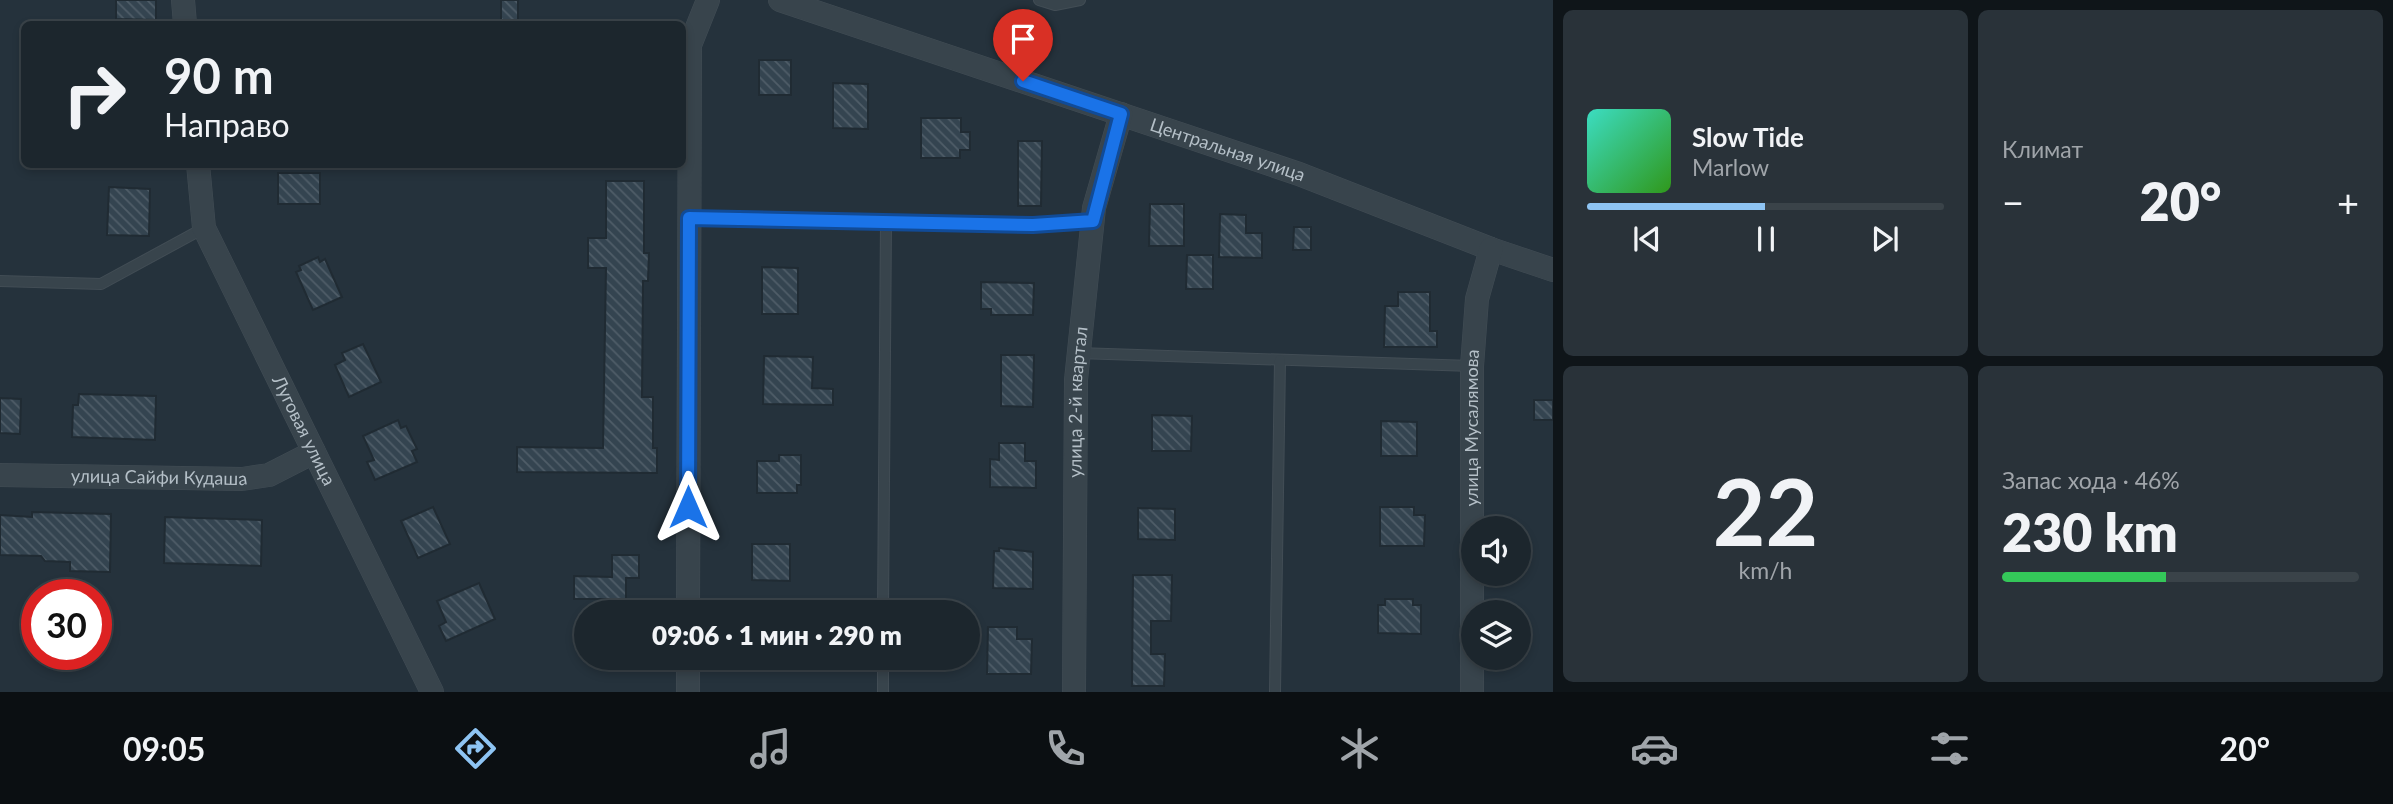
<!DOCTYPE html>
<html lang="ru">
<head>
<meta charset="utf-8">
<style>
	body { margin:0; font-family:Lato,sans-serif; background:#293239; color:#f1f3f6; height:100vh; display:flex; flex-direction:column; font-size:26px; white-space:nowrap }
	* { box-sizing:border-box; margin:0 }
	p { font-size:23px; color:#a0a5aa }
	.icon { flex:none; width:38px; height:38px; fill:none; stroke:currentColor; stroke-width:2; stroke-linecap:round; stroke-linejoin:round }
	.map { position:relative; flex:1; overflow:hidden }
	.sheet { display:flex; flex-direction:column; gap:10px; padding:10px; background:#0f1519; width:840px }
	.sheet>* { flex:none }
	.top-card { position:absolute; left:21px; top:21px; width:665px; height:147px; border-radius:10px; box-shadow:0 4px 10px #0003,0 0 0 2px #3a4349; background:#1c262d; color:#f1f3f6; overflow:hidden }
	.fabs { position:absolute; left:1461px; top:516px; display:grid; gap:14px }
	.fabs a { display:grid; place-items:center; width:70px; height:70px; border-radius:50%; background:#1c262d; box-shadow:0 4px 10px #0003,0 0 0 2px #3a4349; font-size:35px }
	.speed { position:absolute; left:21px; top:579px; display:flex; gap:14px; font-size:35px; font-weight:700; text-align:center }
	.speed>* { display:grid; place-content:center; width:91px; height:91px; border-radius:50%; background:#1c262d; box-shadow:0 4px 10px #0003,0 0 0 2px #3a4349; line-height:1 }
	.speed .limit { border:10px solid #d22; background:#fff; color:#111 }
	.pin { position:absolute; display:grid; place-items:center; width:60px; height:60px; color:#fff; margin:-72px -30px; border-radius:50% 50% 50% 0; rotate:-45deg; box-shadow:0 0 7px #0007 }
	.pin .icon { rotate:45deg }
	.me { position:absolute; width:77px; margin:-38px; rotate:0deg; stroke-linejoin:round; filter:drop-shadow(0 0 5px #0008) }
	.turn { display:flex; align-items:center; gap:24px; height:147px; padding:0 28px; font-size:32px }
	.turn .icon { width:91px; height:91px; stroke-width:2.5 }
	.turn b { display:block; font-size:49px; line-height:60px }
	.big { font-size:52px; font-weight:800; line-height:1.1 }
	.sheet .tile { flex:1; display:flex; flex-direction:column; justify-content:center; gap:10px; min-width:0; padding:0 24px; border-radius:10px; background:#293239 }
	.sheet .dial { align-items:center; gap:0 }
	.dial b { font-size:91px; line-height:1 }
	.song { display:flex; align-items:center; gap:21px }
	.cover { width:84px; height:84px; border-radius:10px; background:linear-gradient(135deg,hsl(170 70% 55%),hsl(110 70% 35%)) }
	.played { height:7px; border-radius:4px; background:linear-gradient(90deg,#8ec4f3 50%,#3a4349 50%) }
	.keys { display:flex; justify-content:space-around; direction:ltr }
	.heat { display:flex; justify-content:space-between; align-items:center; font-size:38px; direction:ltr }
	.charge { height:10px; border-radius:5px; background:linear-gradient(90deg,#34c759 46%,#3a4349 0) }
	.sheet .tiles { flex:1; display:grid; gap:10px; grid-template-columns:repeat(2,1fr) }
	.trip { position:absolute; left:574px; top:600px; width:406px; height:70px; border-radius:35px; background:#1c262d; box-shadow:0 4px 10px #0003,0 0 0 2px #3a4349; font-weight:800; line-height:70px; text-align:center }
	.tabs { display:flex; height:112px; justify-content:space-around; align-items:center; background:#0b0f12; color:#a0a5aa }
	.tabs .icon { width:49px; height:49px }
	.tabs .active { color:#8ec4f3 }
	.tabs b { font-size:32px; color:#f1f3f6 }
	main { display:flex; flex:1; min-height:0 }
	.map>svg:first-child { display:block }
	.building { fill:url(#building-back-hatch); stroke:#202b33; stroke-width:2 }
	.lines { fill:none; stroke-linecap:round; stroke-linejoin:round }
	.lane-casing { stroke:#424d55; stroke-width:12 }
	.street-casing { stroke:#424d55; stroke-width:24 }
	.lane { stroke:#38444c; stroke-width:10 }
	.street { stroke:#38444c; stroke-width:23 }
	.route-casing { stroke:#114b97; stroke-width:18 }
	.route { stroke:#1a73e8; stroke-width:12 }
	.labels { text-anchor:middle; stroke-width:7; stroke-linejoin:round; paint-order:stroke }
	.street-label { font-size:18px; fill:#b4bfc7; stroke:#1e2931 }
</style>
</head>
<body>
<main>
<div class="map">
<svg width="1553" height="692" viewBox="0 0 1553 692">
	<defs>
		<pattern id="building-back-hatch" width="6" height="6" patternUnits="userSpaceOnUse" patternTransform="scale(1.75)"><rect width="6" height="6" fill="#344450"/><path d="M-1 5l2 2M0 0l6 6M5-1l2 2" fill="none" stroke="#4f5d68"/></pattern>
	</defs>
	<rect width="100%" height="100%" fill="#25323c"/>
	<g class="building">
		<path d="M116 0H156V20L116 19Z"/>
		<rect x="501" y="0" width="17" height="24"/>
		<rect x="759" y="60" width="32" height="35"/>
		<path d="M833 83 868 84V129L833 128Z"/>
		<path d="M921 118H961V132H970V150H960V158H921Z"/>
		<path d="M1018 141H1042L1041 206H1018Z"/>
		<rect x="278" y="173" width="42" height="31"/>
		<path d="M606 181H644V253H649L648 281H643L642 397H653V448H657V473L517 472V447L603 448 606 268H588V238H606Z"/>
		<path d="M109 187 150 189 149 236 107 235Z"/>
		<path d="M1150 204H1184V246H1149Z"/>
		<path d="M1220 214 1246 215V233H1262V258L1219 257Z"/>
		<path d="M1294 227H1311V250H1293Z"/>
		<path d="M1187 255H1213V289H1186Z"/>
		<path d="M318 257 320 262 325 259 342 297 313 310 296 272 301 270 299 266Z"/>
		<path d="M762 267 798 268V314H762Z"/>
		<path d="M981 282 1034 283 1033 315H991V309H981Z"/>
		<path d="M1398 292H1430V331H1437V347H1384L1385 306H1398Z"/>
		<path d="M363 344 381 382 349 397 335 365 345 360 342 353Z"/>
		<path d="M1001 355H1034L1033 407 1001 406Z"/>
		<path d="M764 356 813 357 812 388 833 389V405L763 404Z"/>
		<path d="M79 394 156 396 155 440 72 437 73 405H78Z"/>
		<path d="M0 398 21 399 20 434 0 433Z"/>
		<rect x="1534" y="400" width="19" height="20"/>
		<path d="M1152 415 1192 416 1191 451H1152Z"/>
		<path d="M398 420 401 428 406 426 417 449 412 451 417 462 375 480 367 462 374 460 363 436Z"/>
		<path d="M1381 421 1417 422V456H1381Z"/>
		<path d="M999 443H1025V461H1036V488L990 487V459L999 460Z"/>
		<path d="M779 455H801V485H797V493H757V461H779Z"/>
		<path d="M433 507 450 544 418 558 401 521Z"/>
		<path d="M1380 507H1414V515H1425L1424 546H1380Z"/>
		<path d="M1138 508 1175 509V540L1138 539Z"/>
		<path d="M32 512 111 514 110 572 70 571V562L45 561 41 556 0 555V515L32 517Z"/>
		<path d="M165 517 262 520 261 566 164 563Z"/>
		<path d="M752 544H790V581L752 580Z"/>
		<path d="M999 548 1033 552V589L993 588 994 551H999Z"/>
		<path d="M612 555H639V578H626V599H574V576L612 577Z"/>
		<path d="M1133 575H1172L1171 621H1151V654H1165L1164 686H1132Z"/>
		<path d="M479 583 495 619 446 641 439 626 446 622 437 601Z"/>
		<path d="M1385 599H1413V605H1421V634L1378 633V605H1385Z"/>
		<path d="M988 627H1017V639H1032L1031 674H987Z"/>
	</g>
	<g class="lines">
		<defs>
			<g id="lane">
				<path d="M1039 0 1055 5 1080 0"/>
				<path d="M689 218 1033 224 1093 221"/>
				<path d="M0 281 101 284 204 228"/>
				<path d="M1078 353 1472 366"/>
				<path d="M883 612 886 221"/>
				<path d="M883 692V658"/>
				<path d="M1275 692 1280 360"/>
			</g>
			<g id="street">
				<path d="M183 0 185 24"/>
				<path id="s1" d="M780 0 1299 174 1491 249 1553 270"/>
				<path id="s2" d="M198 164 204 228 432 692"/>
				<path id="s3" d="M0 475 242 479 269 475 314 452"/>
				<path d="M688 612 690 45 708 0"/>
				<path d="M688 692V658"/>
				<path id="s4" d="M1074 692 1076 380 1094 208 1121 114"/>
				<path id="s5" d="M1472 692V366L1477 299 1491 249"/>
			</g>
		</defs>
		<use href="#lane" class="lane-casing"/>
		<use href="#street" class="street-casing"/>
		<use href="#lane" class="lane"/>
		<use href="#street" class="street"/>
	</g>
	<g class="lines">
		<defs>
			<path id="route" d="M688 507 689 218 1033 225 1093 221 1121 114 1023 81"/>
		</defs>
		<use href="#route" class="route-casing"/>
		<use href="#route" class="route"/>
	</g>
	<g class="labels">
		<g class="street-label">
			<text dy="6" stroke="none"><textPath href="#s1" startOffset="472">Центральная улица</textPath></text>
			<text dy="6" stroke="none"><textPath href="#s4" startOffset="290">улица 2-й квартал</textPath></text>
			<text dy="6" stroke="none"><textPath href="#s5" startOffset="264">улица Мусалямова</textPath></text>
			<text dy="6" stroke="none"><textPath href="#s2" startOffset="290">Луговая улица</textPath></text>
			<text dy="6" stroke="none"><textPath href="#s3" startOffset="159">улица Сайфи Кудаша</textPath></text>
		</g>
	</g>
</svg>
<div class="fabs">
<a><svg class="icon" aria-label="sound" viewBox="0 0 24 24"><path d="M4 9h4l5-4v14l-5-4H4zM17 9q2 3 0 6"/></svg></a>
<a><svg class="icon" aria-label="layers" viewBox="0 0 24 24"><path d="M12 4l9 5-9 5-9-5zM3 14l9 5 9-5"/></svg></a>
</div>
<div class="speed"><div class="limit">30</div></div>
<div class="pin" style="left:1023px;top:81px;background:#d93025"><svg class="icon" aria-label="arrive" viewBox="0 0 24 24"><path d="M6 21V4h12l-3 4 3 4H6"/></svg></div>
<svg class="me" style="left:688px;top:507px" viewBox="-20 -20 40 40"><path d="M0-17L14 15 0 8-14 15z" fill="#1a73e8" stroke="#fff" stroke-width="4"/></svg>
<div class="trip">09:06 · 1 мин · 290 m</div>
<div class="top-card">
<div class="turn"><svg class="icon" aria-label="right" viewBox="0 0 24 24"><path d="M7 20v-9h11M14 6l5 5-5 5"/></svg><div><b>90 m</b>Направо</div></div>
</div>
</div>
<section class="sheet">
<div class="tiles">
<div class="tile">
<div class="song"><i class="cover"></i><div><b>Slow Tide</b><p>Marlow</p></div></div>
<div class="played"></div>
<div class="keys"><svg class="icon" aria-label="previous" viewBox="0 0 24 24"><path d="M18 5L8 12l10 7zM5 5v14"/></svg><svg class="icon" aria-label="pause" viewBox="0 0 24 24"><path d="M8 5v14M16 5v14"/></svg><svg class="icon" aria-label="next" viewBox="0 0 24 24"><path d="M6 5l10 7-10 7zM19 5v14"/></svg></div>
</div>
<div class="tile"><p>Климат</p>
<div class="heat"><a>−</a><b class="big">20°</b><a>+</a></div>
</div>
<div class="tile dial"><b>22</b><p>km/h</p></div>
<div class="tile"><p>Запас хода · 46%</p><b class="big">230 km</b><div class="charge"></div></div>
</div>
</section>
</main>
<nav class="tabs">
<b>09:05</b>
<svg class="icon active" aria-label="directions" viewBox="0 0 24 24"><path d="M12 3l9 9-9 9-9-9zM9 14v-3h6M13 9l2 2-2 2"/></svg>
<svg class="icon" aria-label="music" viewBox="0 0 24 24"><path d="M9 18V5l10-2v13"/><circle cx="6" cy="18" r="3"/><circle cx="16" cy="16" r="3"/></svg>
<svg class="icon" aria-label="phone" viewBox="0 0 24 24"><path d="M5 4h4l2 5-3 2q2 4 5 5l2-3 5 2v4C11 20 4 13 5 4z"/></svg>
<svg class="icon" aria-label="climate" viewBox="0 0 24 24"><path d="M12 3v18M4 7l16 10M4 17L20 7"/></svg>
<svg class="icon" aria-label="car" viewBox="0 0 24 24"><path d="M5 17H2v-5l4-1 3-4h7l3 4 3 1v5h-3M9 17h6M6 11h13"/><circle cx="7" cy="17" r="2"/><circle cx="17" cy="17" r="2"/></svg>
<svg class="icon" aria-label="filters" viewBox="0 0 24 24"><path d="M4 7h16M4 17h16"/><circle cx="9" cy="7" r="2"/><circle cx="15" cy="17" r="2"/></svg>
<b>20°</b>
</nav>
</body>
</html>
